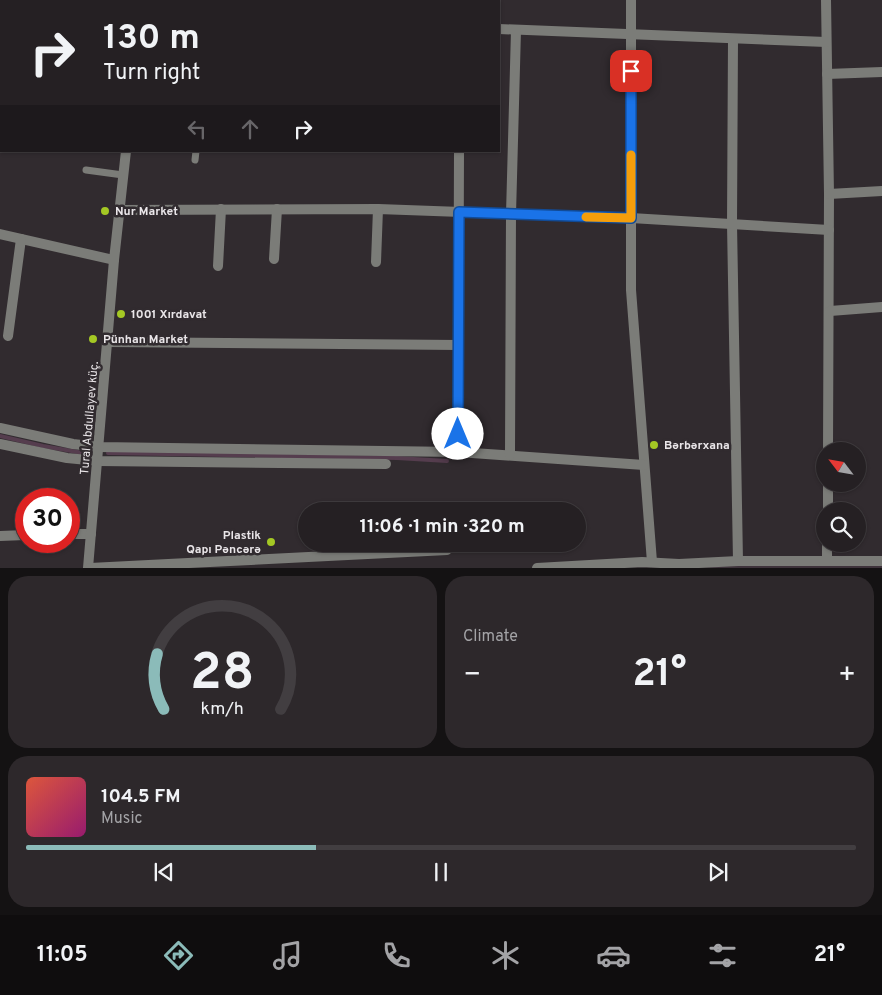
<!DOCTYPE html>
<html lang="en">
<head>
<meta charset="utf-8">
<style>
	body { margin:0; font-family:Overpass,sans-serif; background:#2d282b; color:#f1f3f6; height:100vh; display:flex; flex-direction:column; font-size:19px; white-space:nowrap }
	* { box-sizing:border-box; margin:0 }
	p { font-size:16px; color:#a3a3a6 }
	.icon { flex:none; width:28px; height:28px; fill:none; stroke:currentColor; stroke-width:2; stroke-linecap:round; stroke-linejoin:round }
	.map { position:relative; height:568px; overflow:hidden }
	.side { display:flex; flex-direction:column; gap:8px; padding:8px; background:#141213; flex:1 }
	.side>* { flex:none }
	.banner { position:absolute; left:0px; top:0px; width:500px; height:152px; box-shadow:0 1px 4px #0004,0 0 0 1px #423e41; background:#252023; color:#f1f3f6; overflow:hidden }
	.needle { width:32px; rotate:301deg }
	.tools { position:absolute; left:816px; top:442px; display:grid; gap:10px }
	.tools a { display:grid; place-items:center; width:50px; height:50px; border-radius:50%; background:#252023; box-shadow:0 1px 4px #0004,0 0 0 1px #423e41; font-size:25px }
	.speed { position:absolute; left:15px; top:488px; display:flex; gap:10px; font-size:25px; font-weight:700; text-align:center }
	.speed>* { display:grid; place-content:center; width:65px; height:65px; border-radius:50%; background:#252023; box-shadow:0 1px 4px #0004,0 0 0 1px #423e41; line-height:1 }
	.speed .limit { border:8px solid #d22; background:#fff; color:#111 }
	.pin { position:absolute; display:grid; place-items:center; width:42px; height:42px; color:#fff; margin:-21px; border-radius:10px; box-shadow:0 2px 8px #0006 }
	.me { position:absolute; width:55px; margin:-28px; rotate:0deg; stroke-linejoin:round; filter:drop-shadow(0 0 4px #0008) }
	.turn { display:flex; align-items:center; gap:18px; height:105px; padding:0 20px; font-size:22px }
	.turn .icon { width:65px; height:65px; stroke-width:2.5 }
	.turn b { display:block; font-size:35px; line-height:42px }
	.lanes { display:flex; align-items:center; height:48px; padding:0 20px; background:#0003; justify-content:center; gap:25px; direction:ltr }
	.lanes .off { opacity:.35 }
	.big { font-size:38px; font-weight:700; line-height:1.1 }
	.side .card { flex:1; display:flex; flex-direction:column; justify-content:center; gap:8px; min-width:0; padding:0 18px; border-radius:20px; background:#2d282b }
	.side .dial { align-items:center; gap:0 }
	.dial svg { height:130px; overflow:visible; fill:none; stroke:#423e41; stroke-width:7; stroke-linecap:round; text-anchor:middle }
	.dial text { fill:#f1f3f6; stroke:none }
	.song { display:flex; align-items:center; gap:15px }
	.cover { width:60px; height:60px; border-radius:8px; background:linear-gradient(135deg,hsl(10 70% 55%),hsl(320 70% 35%)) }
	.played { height:5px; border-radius:2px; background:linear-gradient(90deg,#8bbbb9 35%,#423e41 35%) }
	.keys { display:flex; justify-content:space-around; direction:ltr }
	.heat { display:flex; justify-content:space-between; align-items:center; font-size:28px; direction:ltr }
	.side .tiles { flex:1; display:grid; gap:8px; grid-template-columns:1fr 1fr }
	.card:last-child { grid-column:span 2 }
	.trip { position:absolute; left:298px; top:502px; width:288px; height:50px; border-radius:25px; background:#252023; box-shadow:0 1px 4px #0004,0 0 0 1px #423e41; font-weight:700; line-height:50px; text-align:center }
	.tabs { display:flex; height:80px; justify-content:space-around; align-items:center; background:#0f0d0e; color:#a3a3a6 }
	.tabs .icon { width:35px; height:35px }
	.tabs .current { color:#8bbbb9 }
	.tabs b { font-size:22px; color:#f1f3f6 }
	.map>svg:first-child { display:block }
	.built { fill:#3e333b }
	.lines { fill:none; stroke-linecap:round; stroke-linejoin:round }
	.stream { stroke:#553d4e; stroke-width:4 }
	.service { stroke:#7b7c78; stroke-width:7 }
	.minor { stroke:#7b7c78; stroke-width:10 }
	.route-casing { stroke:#114b97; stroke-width:12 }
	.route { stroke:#1a73e8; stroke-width:9 }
	.slow { stroke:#f59e0b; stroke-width:9 }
	.poi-dot { fill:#a4c824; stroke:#312b2f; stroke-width:2 }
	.labels { text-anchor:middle; stroke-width:5; stroke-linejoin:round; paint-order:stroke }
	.poi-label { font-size:12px; font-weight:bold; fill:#eae6e9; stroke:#312b2f; text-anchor:start }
	.street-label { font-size:12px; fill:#eae6e9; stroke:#312b2f }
</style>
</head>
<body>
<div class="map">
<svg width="882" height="568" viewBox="0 0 882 568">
	<rect width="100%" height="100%" fill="#312b2f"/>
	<path class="built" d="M746 564 882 566V568H705Z"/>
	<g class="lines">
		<g class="stream">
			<path d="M0 436 43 446 89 454"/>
			<path d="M108 453 397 458 447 461"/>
		</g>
		<g class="service">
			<path d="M195 160 196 151"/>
			<path d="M86 170 123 175"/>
		</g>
		<g class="minor">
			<path d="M94 0 100 1"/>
			<path d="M133 0V1"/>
			<path d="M247 0 248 1"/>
			<path d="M360 0V1"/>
			<path d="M458 0V1"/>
			<path d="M631 0V290L652 562"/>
			<path d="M826 0 829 194 828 451"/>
			<path d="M499 29 826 42"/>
			<path d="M733 39 732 224 738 561"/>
			<path d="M827 74 882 72"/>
			<path d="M0 97 1 98"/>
			<path d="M829 194 882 191"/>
			<path d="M119 210 378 209 631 218 829 230"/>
			<path d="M0 234 114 260"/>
			<path d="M274 259 277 209"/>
			<path d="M376 262 378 209"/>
			<path d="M218 266 221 209"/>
			<path d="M830 311 882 307"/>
			<path d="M8 336 21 239"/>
			<path d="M108 342 459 345"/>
			<path d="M0 428 73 444 99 447 458 452 644 465"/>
			<path d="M0 444 67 458 98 461 386 464"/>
			<path d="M458 452 459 151"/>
			<path d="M510 455 511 214 516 30"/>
			<path d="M828 511V484"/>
			<path d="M69 534H91"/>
			<path d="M0 536 26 535"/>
			<path d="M827 561V544"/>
			<path d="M88 568 114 260 126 151"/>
			<path d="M90 568 447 550"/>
			<path d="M537 568 642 562 679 564 738 561H882"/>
		</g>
	</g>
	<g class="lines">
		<defs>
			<path id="route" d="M458 434 459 212 631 218V71"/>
		</defs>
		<use href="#route" class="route-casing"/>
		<use href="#route" class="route"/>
		<path class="slow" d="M586 217 631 218V155"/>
	</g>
	<g class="poi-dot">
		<circle cx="105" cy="211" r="5"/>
		<circle cx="121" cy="314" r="5"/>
		<circle cx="93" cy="339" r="5"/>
		<circle cx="654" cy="445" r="5"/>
		<circle cx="271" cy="542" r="5"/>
	</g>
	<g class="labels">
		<g class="poi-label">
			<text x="115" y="215">Nur Market</text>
			<text x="131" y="318">1001 Xırdavat</text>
			<text x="103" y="343">Pünhan Market</text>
			<text x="664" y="449">Bərbərxana</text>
			<text x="261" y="539" text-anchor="end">Plastik<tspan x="261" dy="14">Qapı Pəncərə</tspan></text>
		</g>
		<g class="street-label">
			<text transform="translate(89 418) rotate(-85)" y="4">Tural Abdullayev küç.</text>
		</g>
	</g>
</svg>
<div class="tools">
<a><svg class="needle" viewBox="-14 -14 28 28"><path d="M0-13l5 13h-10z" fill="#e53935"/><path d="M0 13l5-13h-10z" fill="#a3a3a6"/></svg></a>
<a><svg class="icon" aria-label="search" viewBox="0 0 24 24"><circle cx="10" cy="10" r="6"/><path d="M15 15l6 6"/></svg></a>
</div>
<div class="speed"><div class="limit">30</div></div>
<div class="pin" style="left:631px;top:71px;background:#d93025"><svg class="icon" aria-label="arrive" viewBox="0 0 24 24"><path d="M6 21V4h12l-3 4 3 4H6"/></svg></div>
<svg class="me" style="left:458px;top:434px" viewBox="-20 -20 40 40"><circle r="19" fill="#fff"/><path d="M0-13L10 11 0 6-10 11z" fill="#1a73e8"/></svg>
<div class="trip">11:06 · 1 min · 320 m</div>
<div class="banner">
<div class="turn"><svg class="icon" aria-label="right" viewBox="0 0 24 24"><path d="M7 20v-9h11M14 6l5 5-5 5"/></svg><div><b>130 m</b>Turn right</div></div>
<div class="lanes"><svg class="icon off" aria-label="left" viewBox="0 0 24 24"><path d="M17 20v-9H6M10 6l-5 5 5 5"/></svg><svg class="icon off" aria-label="ahead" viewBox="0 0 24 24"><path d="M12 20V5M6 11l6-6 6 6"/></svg><svg class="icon" aria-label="right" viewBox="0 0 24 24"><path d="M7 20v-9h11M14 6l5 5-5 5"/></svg></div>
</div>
</div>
<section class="side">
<div class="tiles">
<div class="card dial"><svg viewBox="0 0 100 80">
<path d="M14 69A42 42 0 1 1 86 69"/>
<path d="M14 69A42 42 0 0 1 10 35" stroke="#8bbbb9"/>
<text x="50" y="56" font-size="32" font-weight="700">28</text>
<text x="50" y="72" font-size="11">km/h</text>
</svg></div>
<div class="card"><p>Climate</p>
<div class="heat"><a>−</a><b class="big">21°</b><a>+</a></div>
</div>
<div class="card">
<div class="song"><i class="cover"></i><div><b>104.5 FM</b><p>Music</p></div></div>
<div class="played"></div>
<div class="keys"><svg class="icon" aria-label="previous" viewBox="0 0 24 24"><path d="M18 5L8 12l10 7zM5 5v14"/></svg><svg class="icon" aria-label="pause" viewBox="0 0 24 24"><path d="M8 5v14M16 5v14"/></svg><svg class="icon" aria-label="next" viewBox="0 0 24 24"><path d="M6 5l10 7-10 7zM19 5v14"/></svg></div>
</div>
</div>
</section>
<nav class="tabs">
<b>11:05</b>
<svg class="icon current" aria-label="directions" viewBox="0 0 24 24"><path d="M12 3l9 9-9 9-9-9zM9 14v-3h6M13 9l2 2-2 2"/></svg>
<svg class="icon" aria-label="music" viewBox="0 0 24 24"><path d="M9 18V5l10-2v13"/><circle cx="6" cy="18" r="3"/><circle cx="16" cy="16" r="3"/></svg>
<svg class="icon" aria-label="phone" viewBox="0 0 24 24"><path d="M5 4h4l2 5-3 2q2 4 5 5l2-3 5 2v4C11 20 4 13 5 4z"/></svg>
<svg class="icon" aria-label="climate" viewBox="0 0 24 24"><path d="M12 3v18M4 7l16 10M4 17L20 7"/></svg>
<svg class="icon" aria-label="car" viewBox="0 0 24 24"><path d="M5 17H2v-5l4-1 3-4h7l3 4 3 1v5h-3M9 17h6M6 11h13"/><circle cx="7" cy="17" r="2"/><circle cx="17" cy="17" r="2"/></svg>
<svg class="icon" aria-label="filters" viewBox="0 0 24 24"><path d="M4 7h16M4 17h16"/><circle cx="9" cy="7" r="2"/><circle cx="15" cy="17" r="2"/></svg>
<b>21°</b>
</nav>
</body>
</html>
